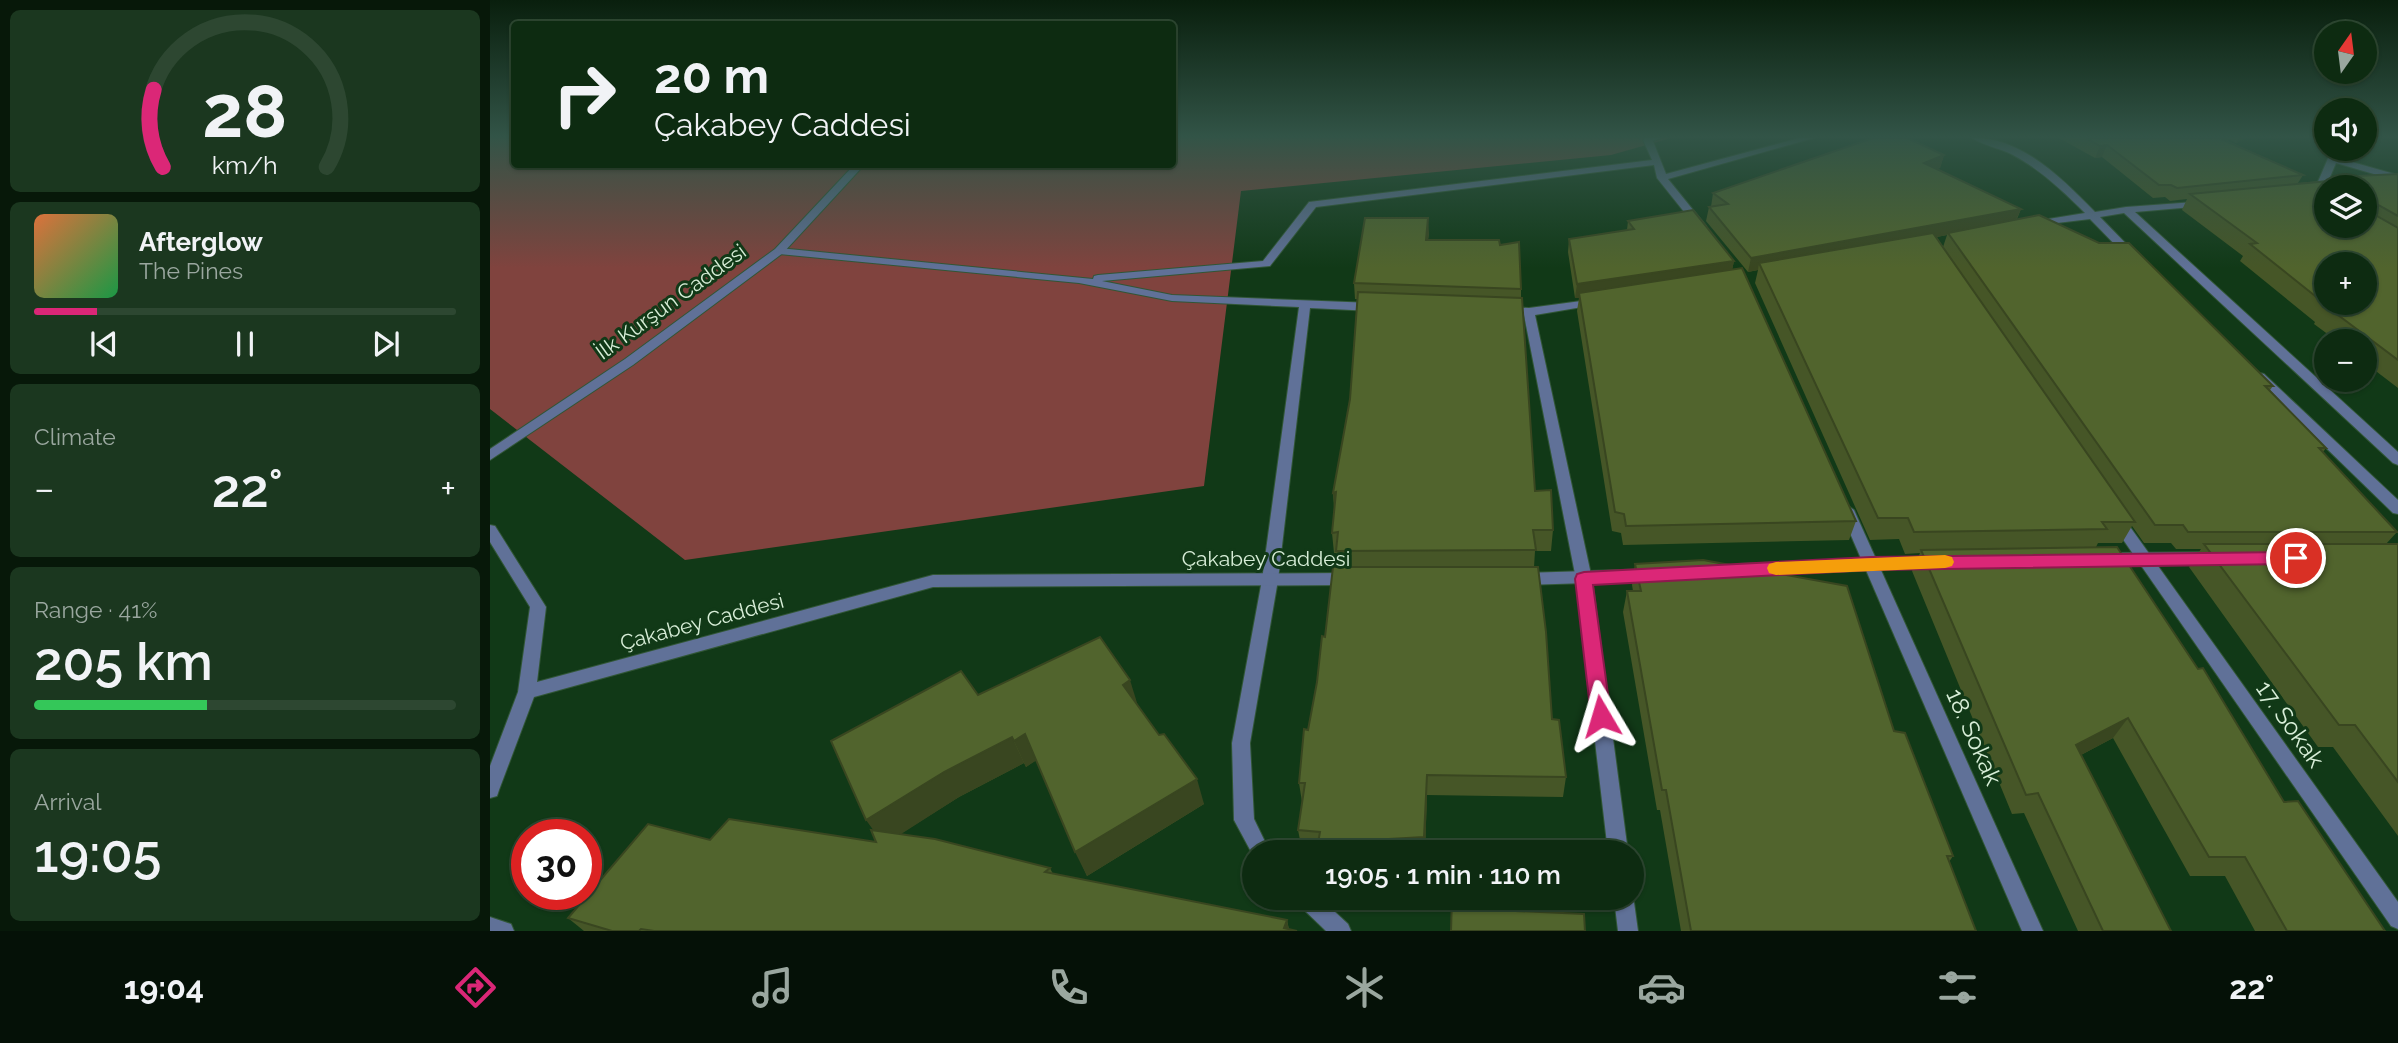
<!DOCTYPE html>
<html lang="en">
<head>
<meta charset="utf-8">
<style>
	body { margin:0; font-family:Raleway,sans-serif; background:#1b371f; color:#f1f3f6; height:100vh; display:flex; flex-direction:column; font-size:26px; white-space:nowrap }
	* { box-sizing:border-box; margin:0 }
	p { font-size:23px; color:#9aa79f }
	.icon { flex:none; width:38px; height:38px; fill:none; stroke:currentColor; stroke-width:2; stroke-linecap:round; stroke-linejoin:round }
	.map { position:relative; flex:1; overflow:hidden }
	.details { display:flex; flex-direction:column; gap:10px; padding:10px; background:#071809; width:490px }
	.details>* { flex:none }
	.banner { position:absolute; left:21px; top:21px; width:665px; height:147px; border-radius:7px; box-shadow:0 2px 5px #0004,0 0 0 2px #2d4731; background:#0d2b11; color:#f1f3f6; overflow:hidden }
	.needle { width:46px; rotate:14deg }
	.buttons { position:absolute; left:1824px; top:21px; display:grid; gap:14px }
	.buttons a { display:grid; place-items:center; width:63px; height:63px; border-radius:50%; background:#0d2b11; box-shadow:0 2px 5px #0004,0 0 0 2px #2d4731; font-size:35px }
	.speed { position:absolute; left:21px; top:819px; display:flex; gap:14px; font-size:35px; font-weight:700; text-align:center }
	.speed>* { display:grid; place-content:center; width:91px; height:91px; border-radius:50%; background:#0d2b11; box-shadow:0 2px 5px #0004,0 0 0 2px #2d4731; line-height:1 }
	.speed .limit { border:10px solid #d22; background:#fff; color:#111 }
	.pin { position:absolute; display:grid; place-items:center; width:60px; height:60px; color:#fff; margin:-30px; border:4px solid #fff; border-radius:50%; box-shadow:0 2px 7px #0007 }
	.me { position:absolute; width:77px; margin:-38px; rotate:353deg; stroke-linejoin:round; filter:drop-shadow(0 0 5px #0008) }
	.turn { display:flex; align-items:center; gap:24px; height:147px; padding:0 28px; font-size:32px }
	.turn .icon { width:91px; height:91px; stroke-width:2.5 }
	.turn b { display:block; font-size:49px; line-height:60px }
	.big { font-size:52px; font-weight:600; line-height:1.1 }
	.details .widget { flex:1; display:flex; flex-direction:column; justify-content:center; gap:10px; min-width:0; padding:0 24px; border-radius:10px; background:#1b371f }
	.details .dial { align-items:center; gap:0 }
	.dial svg { height:182px; overflow:visible; fill:none; stroke:#2d4731; stroke-width:7; stroke-linecap:round; text-anchor:middle }
	.dial text { fill:#f1f3f6; stroke:none }
	.song { display:flex; align-items:center; gap:21px }
	.cover { width:84px; height:84px; border-radius:10px; background:linear-gradient(135deg,hsl(20 70% 55%),hsl(140 70% 35%)) }
	.played { height:7px; border-radius:4px; background:linear-gradient(90deg,#db2777 15%,#2d4731 15%) }
	.keys { display:flex; justify-content:space-around; direction:ltr }
	.heat { display:flex; justify-content:space-between; align-items:center; font-size:38px; direction:ltr }
	.charge { height:10px; border-radius:5px; background:linear-gradient(90deg,#34c759 41%,#2d4731 0) }
	.trip { position:absolute; left:752px; top:840px; width:402px; height:70px; border-radius:35px; background:#0d2b11; box-shadow:0 2px 5px #0004,0 0 0 2px #2d4731; font-weight:600; line-height:70px; text-align:center }
	.menu { display:flex; height:112px; justify-content:space-around; align-items:center; background:#051107; color:#9aa79f }
	.menu .icon { width:49px; height:49px }
	.menu .on { color:#db2777 }
	.menu b { font-size:32px; color:#f1f3f6 }
	main { display:flex; flex:1; min-height:0 }
	.map>svg:first-child { display:block }
	.forest { fill:#80433e }
	.lines { fill:none; stroke-linecap:round; stroke-linejoin:round }
	.minor-casing { stroke:#315636; stroke-width:2 }
	.tertiary-casing { stroke:#315636; stroke-width:2 }
	.minor { fill:#607198; fill-rule:evenodd }
	.tertiary { fill:#607198; fill-rule:evenodd }
	.wall { fill:#465627; fill-rule:evenodd }
	.shaded-wall { fill:#394620 }
	.building { fill:#51642d; stroke:#394620; stroke-width:2; fill-rule:evenodd }
	.route { fill:#db2777; stroke:#8e194d; stroke-width:2 }
	.slow { fill:#f59e0b }
	.labels { text-anchor:middle; stroke-width:6; stroke-linejoin:round; paint-order:stroke }
	.street-label { font-size:21px; fill:#d8eed8; stroke:#113917 }
	.near-street-label { font-size:24px; fill:#d8eed8; stroke:#113917 }
</style>
</head>
<body>
<main>
<section class="details">
<div class="widget dial"><svg viewBox="0 0 100 80">
<path d="M14 69A42 42 0 1 1 86 69"/>
<path d="M14 69A42 42 0 0 1 10 35" stroke="#db2777"/>
<text x="50" y="56" font-size="32" font-weight="700">28</text>
<text x="50" y="72" font-size="11">km/h</text>
</svg></div>
<div class="widget">
<div class="song"><i class="cover"></i><div><b>Afterglow</b><p>The Pines</p></div></div>
<div class="played"></div>
<div class="keys"><svg class="icon" aria-label="previous" viewBox="0 0 24 24"><path d="M18 5L8 12l10 7zM5 5v14"/></svg><svg class="icon" aria-label="pause" viewBox="0 0 24 24"><path d="M8 5v14M16 5v14"/></svg><svg class="icon" aria-label="next" viewBox="0 0 24 24"><path d="M6 5l10 7-10 7zM19 5v14"/></svg></div>
</div>
<div class="widget"><p>Climate</p>
<div class="heat"><a>−</a><b class="big">22°</b><a>+</a></div>
</div>
<div class="widget"><p>Range · 41%</p><b class="big">205 km</b><div class="charge"></div></div>
<div class="widget"><p>Arrival</p><b class="big">19:05</b></div>
</section>
<div class="map">
<svg width="1908" height="931" viewBox="0 0 1908 931">
	<rect width="100%" height="100%" fill="#113917"/>
	<path class="forest" d="M0 138H24V164H682L683 138H1181L1121 155 751 191 714 486 195 560 0 409Z"/>
	<g class="lines">
		<defs>
			<g id="minor">
				<path d="M1156 138H1171L1163 141 1176 174 1309 138H1324L1178 179 1216 226 1211 229 1207 228 1167 178 1164 165 826 207 780 266 612 281 682 295 883 303 889 307 883 311 820 308 788 580 760 743 764 819 780 852H765V859L744 820 742 743 772 580 809 307 682 301 589 283 289 254 284 251 289 248 603 279 604 276 608 275 773 261 819 202 1162 160 1153 140Z"/>
				<path d="M1482 138C1531 136 1574 180 1605 212L1636 207 1718 201V205L1714 206 1645 212 1908 452V465L1903 463 1634 213 1610 217 1647 255 1648 257 1643 260 1639 259 1600 219 1542 226V222L1546 221 1595 213C1573 191 1551 170 1523 155 1510 148 1494 146 1482 138Z"/>
				<path d="M1842 149H1852L1848 158 1908 175V181L1846 163 1834 191 1825 193 1824 191Z"/>
				<path d="M1106 299 1110 300V304L1045 315 1102 579 1138 852H1118L1086 579 1034 315H1015L1009 311 1015 307 1039 308Z"/>
				<path d="M1770 373 1774 374 1908 500V514L1903 513 1766 380 1764 377Z"/>
				<path d="M1357 505 1364 510 1553 931H1532L1350 510Z"/>
				<path d="M1628 516 1633 517 1908 902V929L1901 926 1623 525 1621 521 1623 517Z"/>
				<path d="M1143 895 1148 931H1128L1124 898H1143Z"/>
				<path d="M806 898H830L858 924 861 931H836L809 905Z"/>
				<path d="M0 917 21 924 24 931H0Z"/>
			</g>
			<g id="tertiary">
				<path d="M365 164H375L293 253 143 365 0 460V449L135 359 285 249Z"/>
				<path d="M0 525 5 526 56 607 47 682 443 575 860 573 866 575 868 579 866 583 860 585 443 587 44 697 9 790 7 796 0 798V766L28 692 40 607 0 542Z"/>
				<path d="M1721 552 1726 554 1729 558 1726 562 1721 564 1619 565 1614 563 1611 559 1614 555 1619 553Z"/>
				<path d="M1444 556 1449 558 1452 562 1449 566 1444 568 1248 576 1243 574 1240 570 1243 566 1248 564Z"/>
				<path d="M1161 569 1167 571 1169 575 1167 579 1161 581 1031 585 1025 583 1023 579 1025 575 1031 573Z"/>
			</g>
		</defs>
		<use href="#minor" class="minor-casing"/>
		<use href="#tertiary" class="tertiary-casing"/>
		<use href="#minor" class="minor"/>
		<use href="#tertiary" class="tertiary"/>
	</g>
	<g class="wall">
		<path d="M1569 138H1756L1746 143 1739 139 1738 141 1813 175 1808 183 1908 174V388L1874 362V341H1847L1824 324 1825 322 1750 261 1753 256 1692 210 1697 199 1680 201 1675 197 1663 198 1612 157 1605 158Z"/>
		<path d="M1454 155 1450 168 1447 169 1531 209 1527 219 1783 386 1780 390 1836 448 1833 452 1907 532 1896 544H1908V836L1843 747H1828L1699 567 1711 549H1686L1681 543H1654L1642 526 1632 543H1608L1606 547 1794 802 1895 931H1765L1735 876H1700L1623 738 1591 755 1681 931H1588L1534 813 1522 814 1422 571 1430 553 1415 554 1409 539 1380 540 1265 283 1268 270 1258 272 1216 221 1219 207H1221L1223 193ZM1457 235 1453 247 1447 237Z"/>
		<path d="M1138 221 1244 261 1242 270 1366 521 1359 540 1133 545 1131 533 1122 531 1087 311 1089 298H1085L1078 252 1079 239 1137 230Z"/>
		<path d="M939 233 938 240 1010 245 1031 289V298L1045 491 1063 530 1061 551H1045L1044 567 1062 719 1076 777 1073 797 937 795 935 852H830L812 850 808 830 812 802 809 783 847 567 846 553H844L842 533 844 508 843 493 860 399 867 299H865L864 283Z"/>
		<path d="M1145 564 1404 731 1463 856 1459 862 1486 931H1191L1170 810H1167L1133 612 1137 591H1143L1142 585Z"/>
		<path d="M488 695 648 706 714 804 597 876 546 760 536 767 534 763 469 797 410 834 560 868 563 874 797 920 799 929 807 931H94L78 918 220 840 386 842 384 831Z"/>
	</g>
	<g class="shaded-wall">
		<path d="M1749 138H1756L1746 143Z"/>
		<path d="M1617 145 1612 157 1605 158 1610 146Z"/>
		<path d="M1454 155 1450 168 1429 176 1434 163Z"/>
		<path d="M1531 209 1525 222 1458 233 1457 235 1272 270 1269 263 1268 270 1258 272 1261 258Z"/>
		<path d="M938 218 939 233 936 256V240Z"/>
		<path d="M1244 261 1241 275 1089 293V298H1085L1087 284Z"/>
		<path d="M846 492 845 514 843 493Z"/>
		<path d="M640 680 648 706 633 685Z"/>
		<path d="M1638 718 1623 738 1572 765 1586 745Z"/>
		<path d="M535 734 547 760 536 767 524 741Z"/>
		<path d="M522 737 534 763 469 797 394 845 376 820 454 772Z"/>
		<path d="M937 775V795L935 852 934 837Z"/>
		<path d="M707 779 714 804 597 876 585 852Z"/>
		<path d="M797 920 799 931 794 928Z"/>
	</g>
	<g class="building">
		<path d="M1383 138H1417L1454 155 1434 163 1531 209 1261 258 1219 207 1238 204 1223 193Z"/>
		<path d="M1596 138H1737L1733 140 1813 175 1687 188 1681 185H1669L1617 145 1610 146Z"/>
		<path d="M1908 174V216L1883 202 1880 212 1908 228V360L1836 306 1839 307 1760 244 1767 243 1700 194 1839 181 1846 177ZM1836 187H1874V226H1836ZM1836 264H1874V303H1836Z"/>
		<path d="M1203 210 1244 261 1087 284 1079 239 1144 229 1138 221Z"/>
		<path d="M1549 215 1609 243H1639L1783 386H1775L1836 448H1829L1907 532H1698L1693 525H1665L1458 233Z"/>
		<path d="M875 218H938L936 240H1009L1010 245 1029 242 1031 289 864 283Z"/>
		<path d="M1443 233 1645 522H1612L1617 529 1424 532 1418 518H1388L1269 263Z"/>
		<path d="M1252 268 1366 521 1136 526 1134 514 1125 512 1089 293Z"/>
		<path d="M868 292 1032 298 1045 491 1061 490 1063 530H1043L1046 550 846 551 848 532 842 533 846 492 843 493 860 399Z"/>
		<path d="M1714 544H1908V782L1865 725H1849Z"/>
		<path d="M1627 547 1708 669 1713 668 1794 802 1808 801 1895 931H1797L1755 857H1719L1638 718 1586 745 1681 931H1613L1548 793 1536 795 1431 550Z"/>
		<path d="M1213 560 1357 586 1404 731 1415 733 1463 856H1457L1486 931H1201L1176 790H1172L1137 591H1151L1145 564Z"/>
		<path d="M843 567H1048L1056 632 1062 719 1069 720 1076 777 937 775 934 837 828 843 830 832 808 830 815 783H809L814 729 818 730 827 682 832 636 835 637Z"/>
		<path d="M610 637 640 680 633 685 669 735 674 734 707 779 585 852 535 734 524 741 522 737 454 772 376 820 341 741 471 671 488 695Z"/>
		<path d="M239 819 386 842 381 830 445 839 560 868 555 872 797 920 794 928 807 931H164L151 929 149 931H122L78 918 158 824 220 840Z"/>
		<path d="M962 898H1025L1026 911 1094 914 1095 931H961Z"/>
	</g>
	<linearGradient id="sky" x2="0" y2="1"><stop stop-color="#091f0d"/><stop offset="0.51" stop-color="#325447"/><stop offset="1" stop-color="#325447" stop-opacity="0"/></linearGradient>
	<rect width="1908" height="268" fill="url(#sky)"/>
	<path class="route" d="M1806 552 1812 554 1815 558 1812 563 1806 564 1381 570 1103 585 1121 716 1118 722 1111 724 1104 722 1101 716 1085 579 1087 574 1094 572 1381 557Z"/>
	<path class="slow" d="M1455 555 1462 557 1464 562 1462 566 1455 568 1286 575 1279 573 1277 568 1279 564 1286 562Z"/>
	<g class="labels">
		<g class="street-label">
			<text transform="translate(181 302) rotate(-36)" y="7">İlk Kurşun Caddesi</text>
			<text x="776" y="566">Çakabey Caddesi</text>
			<text transform="translate(212 622) rotate(-15)" y="7">Çakabey Caddesi</text>
		</g>
		<g class="near-street-label">
			<text transform="translate(1800 724) rotate(55)" y="8">17. Sokak</text>
			<text transform="translate(1484 737) rotate(66)" y="8">18. Sokak</text>
		</g>
	</g>
</svg>
<div class="buttons">
<a><svg class="needle" viewBox="-14 -14 28 28"><path d="M0-13l5 13h-10z" fill="#e53935"/><path d="M0 13l5-13h-10z" fill="#9aa79f"/></svg></a>
<a><svg class="icon" aria-label="sound" viewBox="0 0 24 24"><path d="M4 9h4l5-4v14l-5-4H4zM17 9q2 3 0 6"/></svg></a>
<a><svg class="icon" aria-label="layers" viewBox="0 0 24 24"><path d="M12 4l9 5-9 5-9-5zM3 14l9 5 9-5"/></svg></a>
<a>+</a>
<a>−</a>
</div>
<div class="speed"><div class="limit">30</div></div>
<div class="pin" style="left:1806px;top:558px;background:#d93025"><svg class="icon" aria-label="arrive" viewBox="0 0 24 24"><path d="M6 21V4h12l-3 4 3 4H6"/></svg></div>
<svg class="me" style="left:1111px;top:716px" viewBox="-20 -20 40 40"><path d="M0-17L14 15 0 8-14 15z" fill="#db2777" stroke="#fff" stroke-width="4"/></svg>
<div class="trip">19:05 · 1 min · 110 m</div>
<div class="banner">
<div class="turn"><svg class="icon" aria-label="right" viewBox="0 0 24 24"><path d="M7 20v-9h11M14 6l5 5-5 5"/></svg><div><b>20 m</b>Çakabey Caddesi</div></div>
</div>
</div>
</main>
<nav class="menu">
<b>19:04</b>
<svg class="icon on" aria-label="directions" viewBox="0 0 24 24"><path d="M12 3l9 9-9 9-9-9zM9 14v-3h6M13 9l2 2-2 2"/></svg>
<svg class="icon" aria-label="music" viewBox="0 0 24 24"><path d="M9 18V5l10-2v13"/><circle cx="6" cy="18" r="3"/><circle cx="16" cy="16" r="3"/></svg>
<svg class="icon" aria-label="phone" viewBox="0 0 24 24"><path d="M5 4h4l2 5-3 2q2 4 5 5l2-3 5 2v4C11 20 4 13 5 4z"/></svg>
<svg class="icon" aria-label="climate" viewBox="0 0 24 24"><path d="M12 3v18M4 7l16 10M4 17L20 7"/></svg>
<svg class="icon" aria-label="car" viewBox="0 0 24 24"><path d="M5 17H2v-5l4-1 3-4h7l3 4 3 1v5h-3M9 17h6M6 11h13"/><circle cx="7" cy="17" r="2"/><circle cx="17" cy="17" r="2"/></svg>
<svg class="icon" aria-label="filters" viewBox="0 0 24 24"><path d="M4 7h16M4 17h16"/><circle cx="9" cy="7" r="2"/><circle cx="15" cy="17" r="2"/></svg>
<b>22°</b>
</nav>
</body>
</html>
